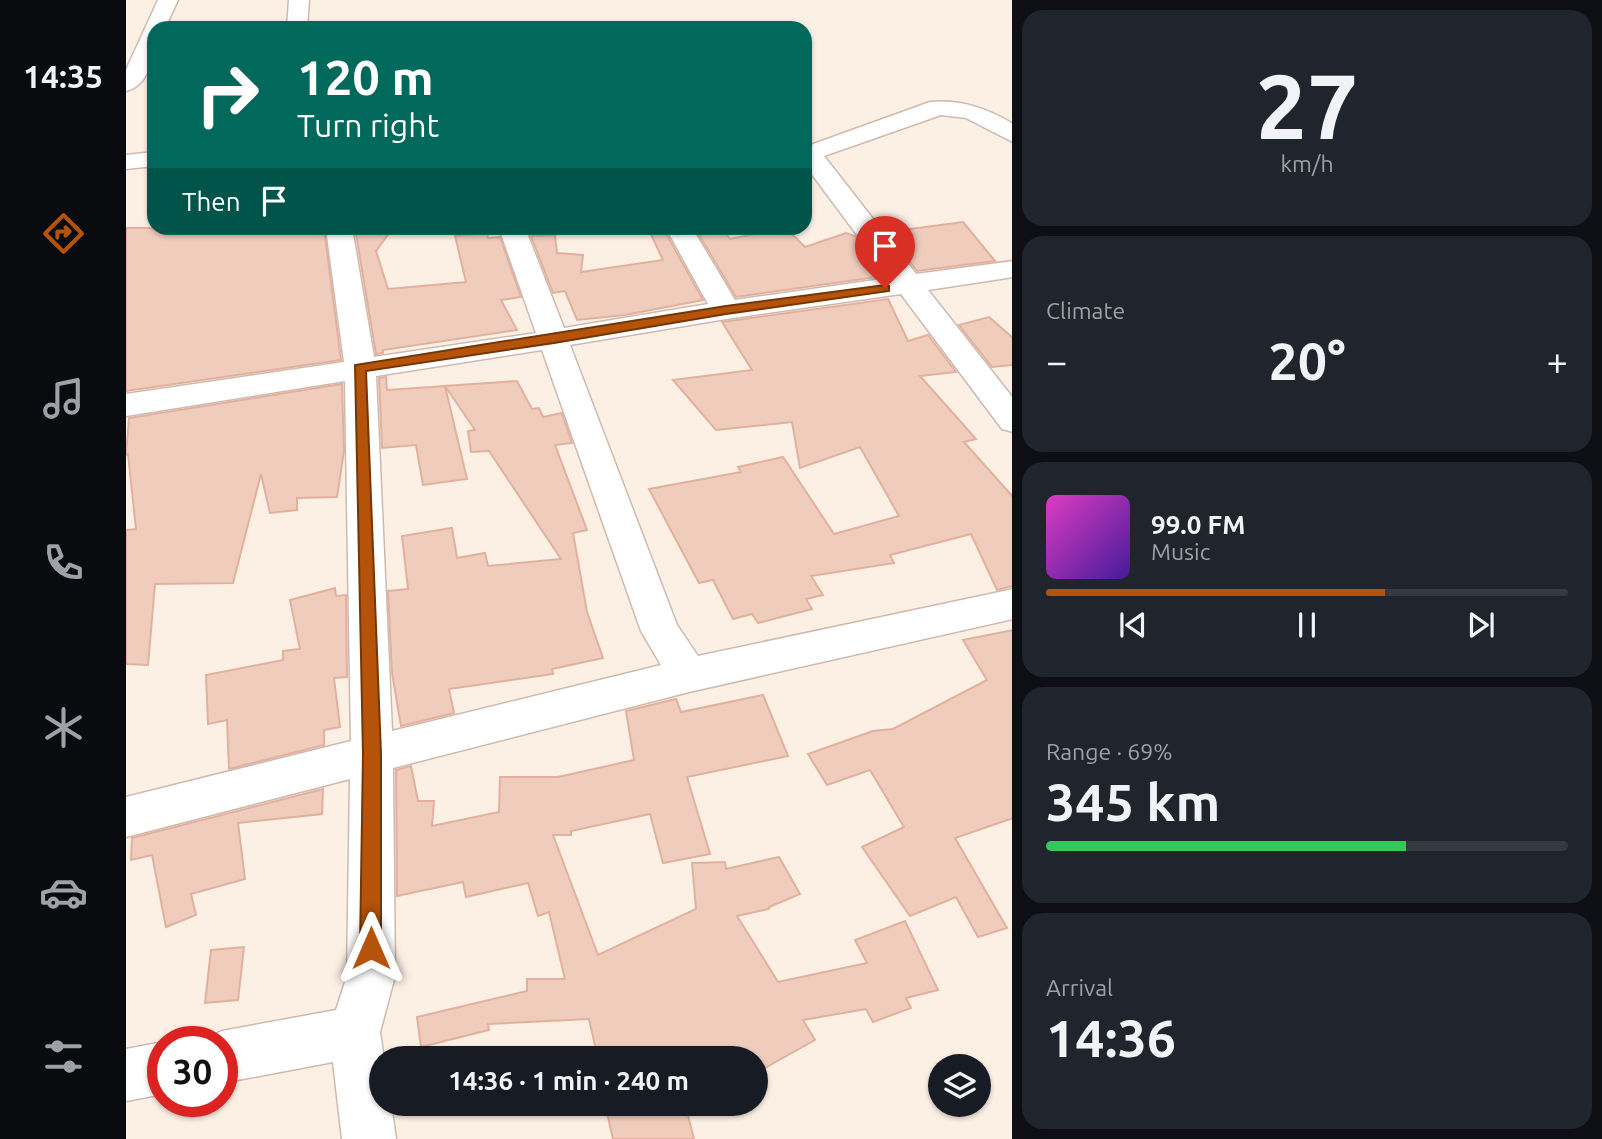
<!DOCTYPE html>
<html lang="en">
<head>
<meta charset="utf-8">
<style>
	body { margin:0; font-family:Ubuntu,sans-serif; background:#20242c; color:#f1f3f6; height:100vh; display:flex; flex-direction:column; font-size:26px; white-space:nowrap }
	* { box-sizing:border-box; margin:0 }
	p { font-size:23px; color:#9ea1a6 }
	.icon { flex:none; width:38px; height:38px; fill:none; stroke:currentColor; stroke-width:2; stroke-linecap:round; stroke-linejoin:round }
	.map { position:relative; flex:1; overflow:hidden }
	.side { display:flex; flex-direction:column; gap:10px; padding:10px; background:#0d0f14; width:590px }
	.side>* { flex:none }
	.hud { position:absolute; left:21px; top:21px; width:665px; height:214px; border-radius:21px; box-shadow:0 2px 5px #0004; background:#00695c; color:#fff; overflow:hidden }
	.fabs { position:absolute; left:802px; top:1054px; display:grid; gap:14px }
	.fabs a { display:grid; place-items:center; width:63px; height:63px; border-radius:50%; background:#171b24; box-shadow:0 2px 5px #0004; font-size:35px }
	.speed { position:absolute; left:21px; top:1026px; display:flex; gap:14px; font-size:35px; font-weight:700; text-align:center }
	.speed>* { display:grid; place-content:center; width:91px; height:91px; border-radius:50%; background:#171b24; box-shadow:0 2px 5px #0004; line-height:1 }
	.speed .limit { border:10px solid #d22; background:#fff; color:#111 }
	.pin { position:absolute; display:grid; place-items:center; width:60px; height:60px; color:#fff; margin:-72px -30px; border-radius:50% 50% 50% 0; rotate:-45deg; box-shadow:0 0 7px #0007 }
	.pin .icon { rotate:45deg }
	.me { position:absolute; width:77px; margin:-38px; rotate:0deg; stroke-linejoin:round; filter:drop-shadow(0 0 5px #0008) }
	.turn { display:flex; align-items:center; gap:24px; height:147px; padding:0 35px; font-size:32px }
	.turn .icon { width:91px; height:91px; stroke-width:2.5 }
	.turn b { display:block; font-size:49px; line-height:60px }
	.then { display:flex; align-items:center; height:66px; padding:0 35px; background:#0003; gap:14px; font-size:26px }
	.big { font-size:52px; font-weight:700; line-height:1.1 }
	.side .card { flex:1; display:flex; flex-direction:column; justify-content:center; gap:10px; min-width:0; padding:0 24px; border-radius:21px; background:#20242c }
	.side .dial { align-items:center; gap:0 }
	.dial b { font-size:91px; line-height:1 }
	.song { display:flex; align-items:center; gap:21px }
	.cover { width:84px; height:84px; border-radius:10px; background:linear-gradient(135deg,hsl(310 70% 55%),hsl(260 70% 35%)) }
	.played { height:7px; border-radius:4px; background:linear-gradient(90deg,#b45309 65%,#363941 65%) }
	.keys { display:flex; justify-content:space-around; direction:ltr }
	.heat { display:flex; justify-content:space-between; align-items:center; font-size:38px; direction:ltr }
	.charge { height:10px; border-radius:5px; background:linear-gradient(90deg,#34c759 69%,#363941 0) }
	.trip { position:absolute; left:243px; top:1046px; width:399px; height:70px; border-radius:35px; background:#171b24; box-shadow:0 2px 5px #0004; font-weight:700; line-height:70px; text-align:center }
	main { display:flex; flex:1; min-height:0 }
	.tab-bar { display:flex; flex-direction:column; width:126px; justify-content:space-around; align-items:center; background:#090b0e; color:#9ea1a6 }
	.tab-bar .icon { width:49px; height:49px }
	.tab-bar .active { color:#b45309 }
	.tab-bar b { font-size:32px; color:#f1f3f6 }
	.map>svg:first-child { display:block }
	.building { fill:#f0ccbd; stroke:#e2b19e; stroke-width:2 }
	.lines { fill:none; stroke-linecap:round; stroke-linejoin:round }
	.street-casing { stroke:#cfb9af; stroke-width:3 }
	.street { fill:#fff; fill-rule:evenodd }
	.route { fill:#b45309; stroke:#753606; stroke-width:2 }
</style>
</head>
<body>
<main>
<nav class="tab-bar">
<b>14:35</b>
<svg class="icon active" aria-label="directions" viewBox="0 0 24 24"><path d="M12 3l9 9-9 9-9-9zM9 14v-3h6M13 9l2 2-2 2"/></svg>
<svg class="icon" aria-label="music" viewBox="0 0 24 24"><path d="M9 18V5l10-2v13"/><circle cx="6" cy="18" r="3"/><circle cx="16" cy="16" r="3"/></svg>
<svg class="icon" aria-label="phone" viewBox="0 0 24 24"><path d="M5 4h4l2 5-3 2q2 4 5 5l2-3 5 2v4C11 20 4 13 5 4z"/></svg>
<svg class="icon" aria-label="climate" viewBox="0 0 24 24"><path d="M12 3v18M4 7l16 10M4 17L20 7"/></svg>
<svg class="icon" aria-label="car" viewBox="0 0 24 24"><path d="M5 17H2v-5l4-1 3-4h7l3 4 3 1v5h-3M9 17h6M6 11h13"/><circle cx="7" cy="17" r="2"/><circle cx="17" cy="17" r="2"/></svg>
<svg class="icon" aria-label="filters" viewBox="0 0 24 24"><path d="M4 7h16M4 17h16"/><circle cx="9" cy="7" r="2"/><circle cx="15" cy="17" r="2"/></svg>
</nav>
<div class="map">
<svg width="887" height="1139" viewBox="0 0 887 1139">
	<rect width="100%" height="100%" fill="#fcf0e5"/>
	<g class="building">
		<path d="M837 222 869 261 791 271 761 232Z"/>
		<path d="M0 228H198L215 360 0 391Z"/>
		<path d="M229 228H267L250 251 262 289 340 282 329 236 361 233 362 238 374 237 395 297 375 300 391 330 257 350V353L250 354Z"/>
		<path d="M522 228H537L577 300 499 315 451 320 439 291 427 293 405 236 429 235 431 253 457 255 455 272 537 260Z"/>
		<path d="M569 228H596L604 239 660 228 679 247 720 233 729 236 758 276 610 297Z"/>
		<path d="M762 299 782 341 802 335 830 372 794 376 850 439 838 442 887 497V586L871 590 845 534 764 555 768 563 685 576 697 595 680 599 686 609 632 623 626 614 607 619 587 580 573 583 523 489 615 472 612 467 657 457 708 534 773 516 734 447 674 468 666 422 590 430 547 380 626 370 596 322Z"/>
		<path d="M863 317 887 338V365L866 367 833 325Z"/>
		<path d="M260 377 261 390 319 386 341 479 297 485 290 445 256 448 253 378Z"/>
		<path d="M391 381 406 409 413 408 417 417 436 413 446 443 429 445 461 530 447 533 461 612 477 658 426 669 427 674 323 689 328 713 275 726 266 673 262 591 282 589 276 536 326 528 331 558 359 553 362 566 435 559 363 451 345 452 342 431 349 430 319 386Z"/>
		<path d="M216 384 218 451 211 497 171 498V510L144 513 135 474 107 583 29 584 22 665 0 664V530L10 529 2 454 0 455 3 418Z"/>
		<path d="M209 588 210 596 220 595 221 677 208 678 214 727 198 730V745L103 769 101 720 82 724 80 675 157 660V651L174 649 164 600Z"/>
		<path d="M887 630V818L829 838 881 928 852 937 830 897 784 916 736 847 778 827 744 770 701 785 682 754 747 731 767 729 861 680 837 640Z"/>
		<path d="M637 695 662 756 561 777 584 854 537 863 524 814 445 831V835H427L472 955 570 909 566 863 599 862 600 869 653 857 674 894 643 907V909L611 916 652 982 741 963 729 940 779 921 812 990 780 998 785 1008 747 1022 740 1009 677 1020 689 1040 630 1073V1059H472L463 1019 362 1024 363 1030 295 1047 291 1017 401 991V979H439L423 912 412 916 402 883 340 897 337 882 271 896 270 770 285 766 292 801H308L306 826 373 812 374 777H432L508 760 500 711 550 699 555 712Z"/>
		<path d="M197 789 196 814 112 823 119 879 65 894 70 915 40 927 26 855 5 860 6 838Z"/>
		<path d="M118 947 112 1000 79 1003 85 950Z"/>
		<path d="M479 1104H559L568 1139H487Z"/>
	</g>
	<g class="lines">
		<defs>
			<g id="street">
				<path d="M32 0H52L39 28H28C28 50 27 84 0 91V70Z"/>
				<path d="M163 0H183L181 28H161Z"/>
				<path d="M804 102C834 99 861 108 887 124V142L840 118 815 115 698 156 790 274 887 261V277L802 290 887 398V432L876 429 775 294 600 319 444 345 551 625 572 656 887 589V619L563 692 267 768 269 976 254 1032 258 1059H256V1104H265L270 1139H216L207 1062 96 1083V1041H77L78 1039 96 1031 210 1010 221 976 224 779 0 837V797L225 741 219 381 0 416V394L218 362 200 228H226L248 357 410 333 373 228H399L438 328 582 304 540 228H566L609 300 763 278 679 165V147ZM416 350 515 631 535 665 266 731 250 376Z"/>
				<path d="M28 152V166L0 169V155Z"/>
				<path d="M37 1042V1094L0 1101V1049Z"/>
			</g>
		</defs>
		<use href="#street" class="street-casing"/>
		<use href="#street" class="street"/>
	</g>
	<path class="route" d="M759 285 763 286V291L600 314 428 343 240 371 255 754V948L252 956 245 959 237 956 234 948 237 754 229 365 600 306Z"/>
</svg>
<div class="fabs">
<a><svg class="icon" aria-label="layers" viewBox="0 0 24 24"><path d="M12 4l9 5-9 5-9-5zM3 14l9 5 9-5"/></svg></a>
</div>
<div class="speed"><div class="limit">30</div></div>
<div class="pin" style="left:759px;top:288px;background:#d93025"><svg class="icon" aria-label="arrive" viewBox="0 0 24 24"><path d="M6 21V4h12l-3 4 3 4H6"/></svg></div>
<svg class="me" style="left:245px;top:948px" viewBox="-20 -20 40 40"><path d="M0-17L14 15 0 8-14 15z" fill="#b45309" stroke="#fff" stroke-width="4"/></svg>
<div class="trip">14:36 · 1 min · 240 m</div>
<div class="hud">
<div class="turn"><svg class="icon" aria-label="right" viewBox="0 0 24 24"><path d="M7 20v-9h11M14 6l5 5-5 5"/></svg><div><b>120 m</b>Turn right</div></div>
<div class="then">Then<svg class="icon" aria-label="arrive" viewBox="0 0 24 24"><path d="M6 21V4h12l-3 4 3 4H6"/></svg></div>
</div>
</div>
<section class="side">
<div class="card dial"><b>27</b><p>km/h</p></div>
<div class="card"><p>Climate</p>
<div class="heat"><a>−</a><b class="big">20°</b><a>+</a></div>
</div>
<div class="card">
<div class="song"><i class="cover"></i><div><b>99.0 FM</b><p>Music</p></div></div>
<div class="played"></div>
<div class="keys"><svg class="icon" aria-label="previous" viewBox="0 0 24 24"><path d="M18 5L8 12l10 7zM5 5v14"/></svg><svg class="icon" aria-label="pause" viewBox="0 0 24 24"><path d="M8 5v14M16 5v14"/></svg><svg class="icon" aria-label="next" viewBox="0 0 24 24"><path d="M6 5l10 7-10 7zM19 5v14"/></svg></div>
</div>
<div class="card"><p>Range · 69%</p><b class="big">345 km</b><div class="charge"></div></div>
<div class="card"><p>Arrival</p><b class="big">14:36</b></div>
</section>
</main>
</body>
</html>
